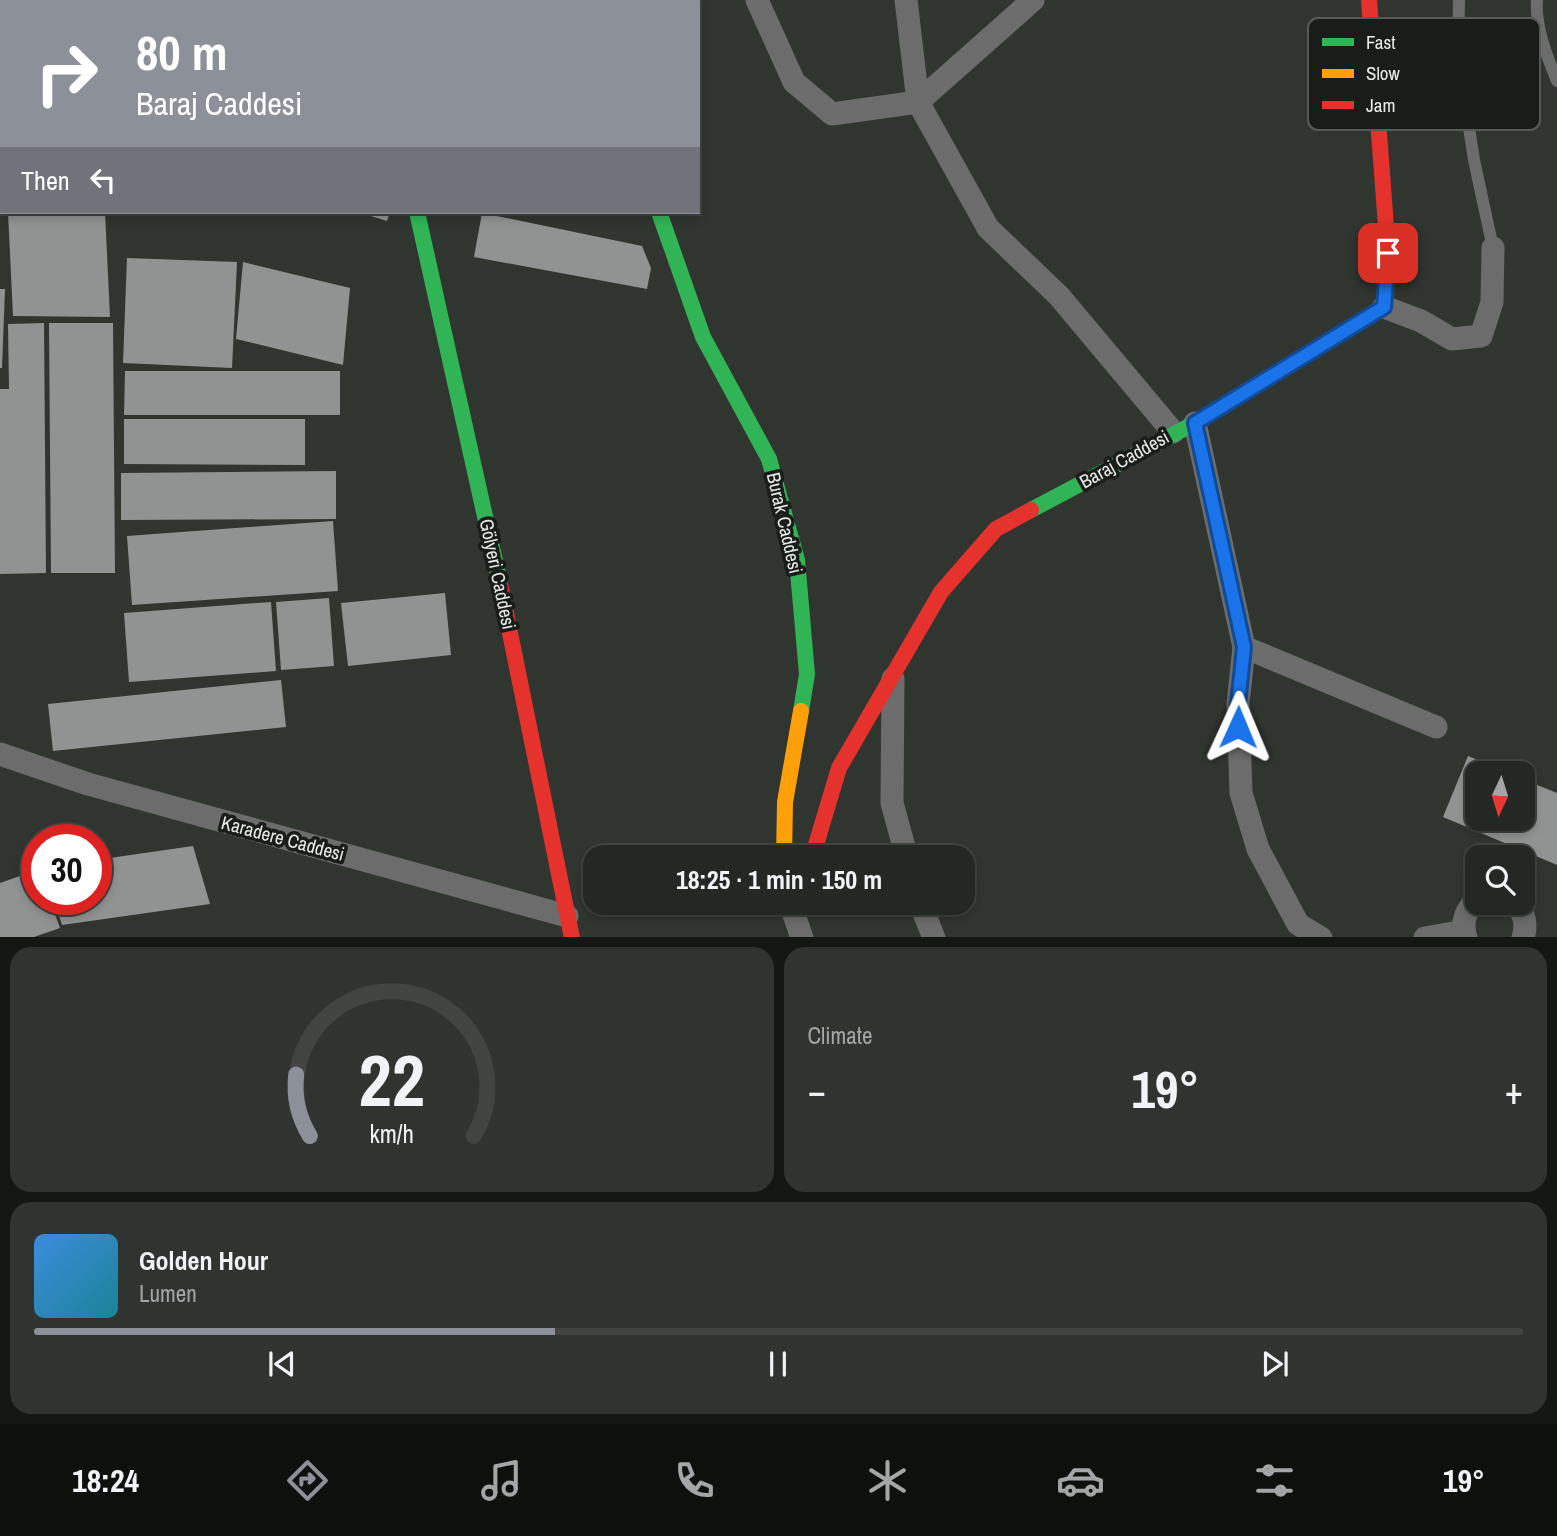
<!DOCTYPE html>
<html lang="en">
<head>
<meta charset="utf-8">
<style>
	body { margin:0; font-family:"Archivo Narrow",sans-serif; background:#303431; color:#f1f3f6; height:100vh; display:flex; flex-direction:column; font-size:26px; white-space:nowrap }
	* { box-sizing:border-box; margin:0 }
	p { font-size:23px; color:#a3a6a6 }
	.icon { flex:none; width:38px; height:38px; fill:none; stroke:currentColor; stroke-width:2; stroke-linecap:round; stroke-linejoin:round }
	.map { position:relative; height:937px; overflow:hidden }
	.details { display:flex; flex-direction:column; gap:10px; padding:10px; background:#141614; flex:1 }
	.details>* { flex:none }
	.guide { position:absolute; left:0px; top:0px; width:700px; height:214px; box-shadow:0 4px 10px #0003,0 0 0 2px #414441; background:#8c9099; color:#fff; overflow:hidden }
	.needle { width:46px; rotate:184deg }
	.fabs { position:absolute; left:1465px; top:761px; display:grid; gap:14px }
	.fabs a { display:grid; place-items:center; width:70px; height:70px; border-radius:14px; background:#242824; box-shadow:0 4px 10px #0003,0 0 0 2px #414441; font-size:35px }
	.speed { position:absolute; left:21px; top:824px; display:flex; gap:14px; font-size:35px; font-weight:700; text-align:center }
	.speed>* { display:grid; place-content:center; width:91px; height:91px; border-radius:50%; background:#242824; box-shadow:0 4px 10px #0003,0 0 0 2px #414441; line-height:1 }
	.speed .limit { border:10px solid #d22; background:#fff; color:#111 }
	.pin { position:absolute; display:grid; place-items:center; width:60px; height:60px; color:#fff; margin:-30px; border-radius:14px; box-shadow:0 4px 10px #0006 }
	.me { position:absolute; width:77px; margin:-38px; rotate:1deg; stroke-linejoin:round; filter:drop-shadow(0 0 5px #0008) }
	.turn { display:flex; align-items:center; gap:24px; height:147px; padding:0 21px; font-size:32px }
	.turn .icon { width:91px; height:91px; stroke-width:2.5 }
	.turn b { display:block; font-size:49px; line-height:60px }
	.then { display:flex; align-items:center; height:66px; padding:0 21px; background:#0003; gap:14px; font-size:26px }
	.big { font-size:52px; font-weight:700; line-height:1.1 }
	.details .widget { flex:1; display:flex; flex-direction:column; justify-content:center; gap:10px; min-width:0; padding:0 24px; border-radius:21px; background:#303431 }
	.details .dial { align-items:center; gap:0 }
	.dial svg { height:182px; overflow:visible; fill:none; stroke:#414441; stroke-width:7; stroke-linecap:round; text-anchor:middle }
	.dial text { fill:#f1f3f6; stroke:none }
	.song { display:flex; align-items:center; gap:21px }
	.cover { width:84px; height:84px; border-radius:10px; background:linear-gradient(135deg,hsl(210 70% 55%),hsl(190 70% 35%)) }
	.played { height:7px; border-radius:4px; background:linear-gradient(90deg,#8c9099 35%,#414441 35%) }
	.keys { display:flex; justify-content:space-around; direction:ltr }
	.heat { display:flex; justify-content:space-between; align-items:center; font-size:38px; direction:ltr }
	.details .tiles { flex:1; display:grid; gap:10px; grid-template-columns:1fr 1fr }
	.widget:last-child { grid-column:span 2 }
	.trip { position:absolute; left:583px; top:845px; width:392px; height:70px; border-radius:21px; background:#242824; box-shadow:0 4px 10px #0003,0 0 0 2px #414441; font-weight:700; line-height:70px; text-align:center }
	.tab-bar { display:flex; height:112px; justify-content:space-around; align-items:center; background:#0e100e; color:#a3a6a6 }
	.tab-bar .icon { width:49px; height:49px }
	.tab-bar .selected { color:#8c9099 }
	.tab-bar b { font-size:32px; color:#f1f3f6 }
	.map>svg:first-child { display:block }
	.building { fill:#919393 }
	.lines { fill:none; stroke-linecap:round; stroke-linejoin:round }
	.lane { stroke:#6b6c6b; stroke-width:12 }
	.street { stroke:#6b6c6b; stroke-width:23 }
	.fast { stroke:#30b455; stroke-width:16 }
	.slow { stroke:#ff9f0a; stroke-width:16 }
	.jam { stroke:#e5322d; stroke-width:16 }
	.route-casing { stroke:#114b97; stroke-width:18 }
	.route { stroke:#1a73e8; stroke-width:12 }
	.labels { text-anchor:middle; stroke-width:7; stroke-linejoin:round; paint-order:stroke }
	.street-label { font-size:19px; fill:#e7ebe7; stroke:#191c19 }
	.key { fill:#191c19; stroke:#575a57; stroke-width:2 }
	.key-label { font-size:19px; fill:#e7ebe7 }
</style>
</head>
<body>
<div class="map">
<svg width="1557" height="938" viewBox="0 0 1557 938">
	<rect width="100%" height="100%" fill="#303530"/>
	<g class="building">
		<path d="M8 212H105L110 317 13 316Z"/>
		<path d="M357 212H390L387 221Z"/>
		<path d="M482 213 642 246 651 268 647 289 474 257Z"/>
		<path d="M127 258 237 262 232 368 123 363Z"/>
		<path d="M243 262 350 288 343 365 236 339Z"/>
		<path d="M0 289H5L2 368H0Z"/>
		<path d="M44 323 46 573 0 574V389H9L8 324Z"/>
		<path d="M49 323H113L115 573H51Z"/>
		<path d="M125 371H340V415H124Z"/>
		<path d="M124 419H305V465L124 464Z"/>
		<path d="M336 471V519L121 520V473Z"/>
		<path d="M333 521 338 591 132 605 127 536Z"/>
		<path d="M445 593 451 655 348 666 341 603Z"/>
		<path d="M329 598 334 666 281 670 276 602Z"/>
		<path d="M271 602 276 671 129 682 124 613Z"/>
		<path d="M281 680 286 727 53 751 48 704Z"/>
		<path d="M1468 756 1509 773 1477 774V819H1522V779L1557 793V865L1443 817Z"/>
		<path d="M193 846 210 904 62 925 54 900H96V860Z"/>
		<path d="M37 870V900H50L60 928 31 938H0V883Z"/>
	</g>
	<g class="lines">
		<g class="lane">
			<path d="M1459 0 1458 57 1474 160 1493 248"/>
			<path d="M1537 0C1535 27 1547 56 1557 81"/>
		</g>
		<g class="street">
			<path d="M370 0V2"/>
			<path d="M592 0V2"/>
			<path d="M757 0 794 82 832 114 918 102 1033 0"/>
			<path d="M906 0 918 102 988 228 1059 296 1173 432"/>
			<path d="M1384 307 1421 321 1452 339 1481 336 1492 302 1493 248"/>
			<path d="M1195 423 1244 647 1238 704 1241 793 1258 849 1298 924 1321 938"/>
			<path d="M1244 647 1436 727"/>
			<path d="M893 679 892 803 907 858"/>
			<path d="M0 754 88 784 567 916"/>
			<path d="M790 903 802 938"/>
			<path d="M920 903 934 938"/>
			<path d="M1515 903C1525 913 1527 925 1523 938"/>
			<path d="M1425 938 1464 931"/>
			<path d="M1466 938C1461 923 1465 910 1477 900"/>
		</g>
		<g class="fast">
			<path d="M417 212 499 579"/>
			<path d="M659 212 703 337 769 459 797 560 807 674 801 711"/>
			<path d="M1031 510 1195 423 1384 307 1386 276"/>
		</g>
		<path class="slow" d="M784 858 785 802 801 711"/>
		<g class="jam">
			<path d="M1369 0 1388 253 1386 276"/>
			<path d="M499 579 572 938"/>
			<path d="M812 858 839 768 941 592 996 529 1031 510"/>
		</g>
	</g>
	<g class="lines">
		<defs>
			<path id="route" d="M1238 727V704L1244 647 1195 423 1384 307 1388 253"/>
		</defs>
		<use href="#route" class="route-casing"/>
		<use href="#route" class="route"/>
	</g>
	<g class="labels">
		<g class="street-label">
			<text transform="translate(1124 459) rotate(-29)" y="7">Baraj Caddesi</text>
			<text transform="translate(785 523) rotate(77)" y="7">Burak Caddesi</text>
			<text transform="translate(498 574) rotate(78)" y="7">Gölyeri Caddesi</text>
			<text transform="translate(283 838) rotate(15)" y="7">Karadere Caddesi</text>
		</g>
	</g>
	<rect x="1308" y="18" width="232" height="112" rx="10" class="key"/>
	<rect x="1322" y="38" width="32" height="8" fill="#30b455"/>
	<rect x="1322" y="69" width="32" height="9" fill="#ff9f0a"/>
	<rect x="1322" y="101" width="32" height="8" fill="#e5322d"/>
	<g class="key-label">
		<text x="1366" y="49">Fast</text>
		<text x="1366" y="80">Slow</text>
		<text x="1366" y="112">Jam</text>
	</g>
</svg>
<div class="fabs">
<a><svg class="needle" viewBox="-14 -14 28 28"><path d="M0-13l5 13h-10z" fill="#e53935"/><path d="M0 13l5-13h-10z" fill="#a3a6a6"/></svg></a>
<a><svg class="icon" aria-label="search" viewBox="0 0 24 24"><circle cx="10" cy="10" r="6"/><path d="M15 15l6 6"/></svg></a>
</div>
<div class="speed"><div class="limit">30</div></div>
<div class="pin" style="left:1388px;top:253px;background:#d93025"><svg class="icon" aria-label="arrive" viewBox="0 0 24 24"><path d="M6 21V4h12l-3 4 3 4H6"/></svg></div>
<svg class="me" style="left:1238px;top:727px" viewBox="-20 -20 40 40"><path d="M0-17L14 15 0 8-14 15z" fill="#1a73e8" stroke="#fff" stroke-width="4"/></svg>
<div class="trip">18:25 · 1 min · 150 m</div>
<div class="guide">
<div class="turn"><svg class="icon" aria-label="right" viewBox="0 0 24 24"><path d="M7 20v-9h11M14 6l5 5-5 5"/></svg><div><b>80 m</b>Baraj Caddesi</div></div>
<div class="then">Then<svg class="icon" aria-label="left" viewBox="0 0 24 24"><path d="M17 20v-9H6M10 6l-5 5 5 5"/></svg></div>
</div>
</div>
<section class="details">
<div class="tiles">
<div class="widget dial"><svg viewBox="0 0 100 80">
<path d="M14 69A42 42 0 1 1 86 69"/>
<path d="M14 69A42 42 0 0 1 8 42" stroke="#8c9099"/>
<text x="50" y="56" font-size="32" font-weight="700">22</text>
<text x="50" y="72" font-size="11">km/h</text>
</svg></div>
<div class="widget"><p>Climate</p>
<div class="heat"><a>−</a><b class="big">19°</b><a>+</a></div>
</div>
<div class="widget">
<div class="song"><i class="cover"></i><div><b>Golden Hour</b><p>Lumen</p></div></div>
<div class="played"></div>
<div class="keys"><svg class="icon" aria-label="previous" viewBox="0 0 24 24"><path d="M18 5L8 12l10 7zM5 5v14"/></svg><svg class="icon" aria-label="pause" viewBox="0 0 24 24"><path d="M8 5v14M16 5v14"/></svg><svg class="icon" aria-label="next" viewBox="0 0 24 24"><path d="M6 5l10 7-10 7zM19 5v14"/></svg></div>
</div>
</div>
</section>
<nav class="tab-bar">
<b>18:24</b>
<svg class="icon selected" aria-label="directions" viewBox="0 0 24 24"><path d="M12 3l9 9-9 9-9-9zM9 14v-3h6M13 9l2 2-2 2"/></svg>
<svg class="icon" aria-label="music" viewBox="0 0 24 24"><path d="M9 18V5l10-2v13"/><circle cx="6" cy="18" r="3"/><circle cx="16" cy="16" r="3"/></svg>
<svg class="icon" aria-label="phone" viewBox="0 0 24 24"><path d="M5 4h4l2 5-3 2q2 4 5 5l2-3 5 2v4C11 20 4 13 5 4z"/></svg>
<svg class="icon" aria-label="climate" viewBox="0 0 24 24"><path d="M12 3v18M4 7l16 10M4 17L20 7"/></svg>
<svg class="icon" aria-label="car" viewBox="0 0 24 24"><path d="M5 17H2v-5l4-1 3-4h7l3 4 3 1v5h-3M9 17h6M6 11h13"/><circle cx="7" cy="17" r="2"/><circle cx="17" cy="17" r="2"/></svg>
<svg class="icon" aria-label="filters" viewBox="0 0 24 24"><path d="M4 7h16M4 17h16"/><circle cx="9" cy="7" r="2"/><circle cx="15" cy="17" r="2"/></svg>
<b>19°</b>
</nav>
</body>
</html>
